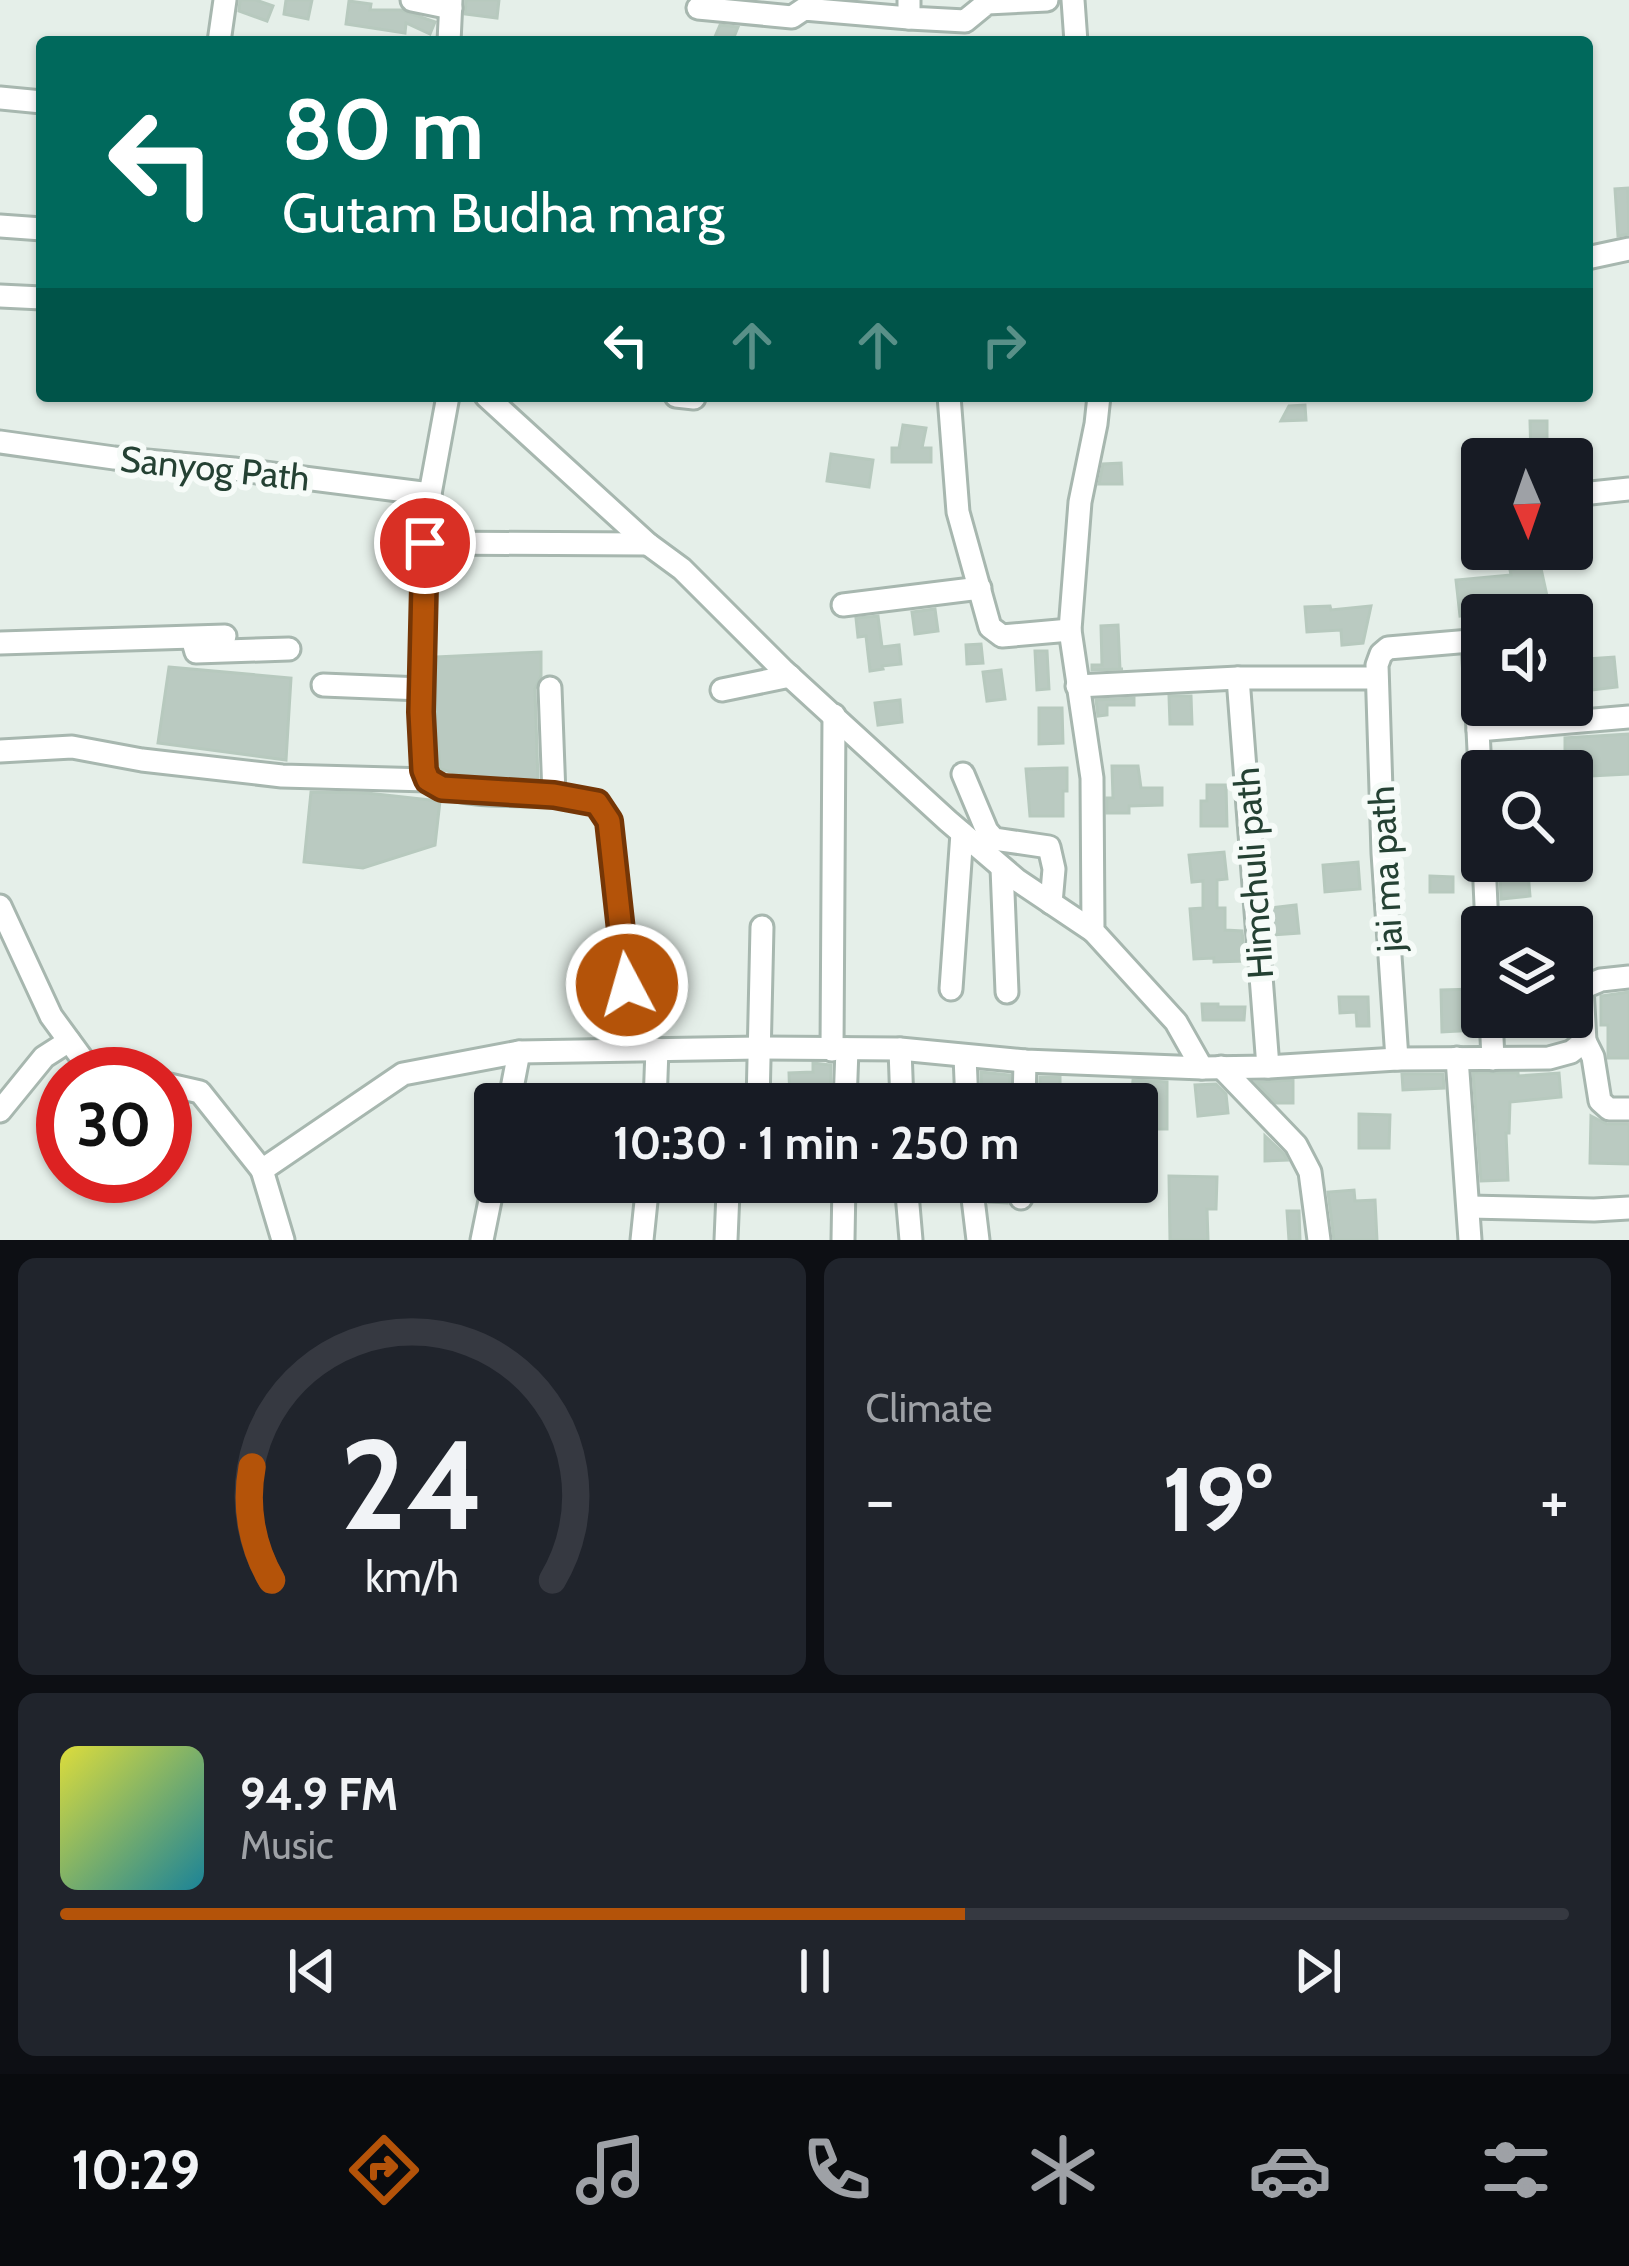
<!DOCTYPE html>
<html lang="en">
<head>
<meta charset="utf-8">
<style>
	body { margin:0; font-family:Cabin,sans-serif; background:#20242c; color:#f1f3f6; height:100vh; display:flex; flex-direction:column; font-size:45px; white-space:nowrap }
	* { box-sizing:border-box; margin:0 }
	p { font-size:39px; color:#9ea1a6 }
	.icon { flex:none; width:66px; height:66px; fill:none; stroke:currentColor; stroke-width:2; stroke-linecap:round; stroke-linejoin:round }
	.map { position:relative; height:1240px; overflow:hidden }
	.drawer { display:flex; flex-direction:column; gap:18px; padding:18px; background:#0d0f14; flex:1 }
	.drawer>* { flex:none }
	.top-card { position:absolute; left:36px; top:36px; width:1557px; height:366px; border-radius:12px; box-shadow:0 3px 9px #0004; background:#00695c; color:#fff; overflow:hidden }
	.needle { width:78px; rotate:178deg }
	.tools { position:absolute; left:1461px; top:438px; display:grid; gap:24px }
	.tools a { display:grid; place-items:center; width:132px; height:132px; border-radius:12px; background:#171b24; box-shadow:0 3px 9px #0004; font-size:60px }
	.speed { position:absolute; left:36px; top:1047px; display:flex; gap:24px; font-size:60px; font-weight:700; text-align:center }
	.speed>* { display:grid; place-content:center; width:156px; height:156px; border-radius:50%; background:#171b24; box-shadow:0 3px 9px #0004; line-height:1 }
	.speed .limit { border:18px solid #d22; background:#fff; color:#111 }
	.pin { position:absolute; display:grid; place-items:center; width:102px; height:102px; color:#fff; margin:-51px; border:6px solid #fff; border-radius:50%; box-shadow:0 3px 12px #0007 }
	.me { position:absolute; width:132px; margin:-66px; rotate:354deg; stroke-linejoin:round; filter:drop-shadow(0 0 9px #0008) }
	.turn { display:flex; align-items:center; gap:42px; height:252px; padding:0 48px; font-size:54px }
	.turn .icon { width:156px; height:156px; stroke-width:2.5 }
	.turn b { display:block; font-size:84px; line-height:102px }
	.lanes { display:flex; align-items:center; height:114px; padding:0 48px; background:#0003; justify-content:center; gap:60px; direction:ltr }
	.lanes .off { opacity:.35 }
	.big { font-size:90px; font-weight:700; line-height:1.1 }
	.drawer .tile { flex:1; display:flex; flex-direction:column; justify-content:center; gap:18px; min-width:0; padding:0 42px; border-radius:18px; background:#20242c }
	.drawer .dial { align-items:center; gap:0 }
	.dial svg { height:312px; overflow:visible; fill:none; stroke:#363941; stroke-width:7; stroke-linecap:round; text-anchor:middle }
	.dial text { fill:#f1f3f6; stroke:none }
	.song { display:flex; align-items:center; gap:36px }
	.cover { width:144px; height:144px; border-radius:18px; background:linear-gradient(135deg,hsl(60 70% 55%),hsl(190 70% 35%)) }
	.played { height:12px; border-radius:6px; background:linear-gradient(90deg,#b45309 60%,#363941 60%) }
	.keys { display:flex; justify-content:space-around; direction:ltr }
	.heat { display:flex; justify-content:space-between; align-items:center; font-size:66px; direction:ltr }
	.drawer .tiles { flex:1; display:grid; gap:18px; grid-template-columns:1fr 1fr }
	.tile:last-child { grid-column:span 2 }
	.trip { position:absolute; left:474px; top:1083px; width:684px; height:120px; border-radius:12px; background:#171b24; box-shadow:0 3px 9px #0004; font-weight:700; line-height:120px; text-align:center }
	.tab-bar { display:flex; height:192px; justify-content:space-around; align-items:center; background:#090b0e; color:#9ea1a6 }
	.tab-bar .icon { width:84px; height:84px }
	.tab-bar .current { color:#b45309 }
	.tab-bar b { font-size:54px; color:#f1f3f6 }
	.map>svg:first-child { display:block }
	.building { fill:#bacac1; stroke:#b7c9be; stroke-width:3 }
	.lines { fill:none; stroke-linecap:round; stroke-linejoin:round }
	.minor-casing { stroke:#a7b7af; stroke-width:27 }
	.minor { stroke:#fff; stroke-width:21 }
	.route-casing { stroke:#753606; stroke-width:30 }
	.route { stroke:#b45309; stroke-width:21 }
	.labels { text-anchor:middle; stroke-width:12; stroke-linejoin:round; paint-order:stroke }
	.street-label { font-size:36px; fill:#244133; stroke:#f6fbf8 }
</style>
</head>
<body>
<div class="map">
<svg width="1629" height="1240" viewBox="0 0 1629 1240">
	<rect width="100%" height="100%" fill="#e5efe9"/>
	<g class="building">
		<path d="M240 0H256L273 6 267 21 239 11Z"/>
		<path d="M286 0H312L308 19 284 14Z"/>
		<path d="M466 0H499L497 18 465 14Z"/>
		<path d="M349 1 371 4 370 10H401L435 22 430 34 406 23 405 33 346 24Z"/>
		<path d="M720 25 738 27 732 42 714 39Z"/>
		<path d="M1628 188 1629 234 1618 236 1615 189Z"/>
		<path d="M1305 405 1306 420 1281 421 1289 406Z"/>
		<path d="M1530 421H1547V459H1531Z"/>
		<path d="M903 425 926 428 922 448H931V462H892V448H899Z"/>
		<path d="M831 454 873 460 869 487 827 481Z"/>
		<path d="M1121 463 1122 484H1099L1103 464Z"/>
		<path d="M1540 564 1549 605 1460 616 1456 580 1511 575 1510 570Z"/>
		<path d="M1330 606 1331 610 1371 606 1363 643 1342 645 1341 630 1307 632 1305 607Z"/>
		<path d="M935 609 938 631 915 634 912 612Z"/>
		<path d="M878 616 882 647 899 645 901 664 882 666 883 669 870 671 866 636 858 637 856 618Z"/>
		<path d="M1118 625 1120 669H1123L1092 670V665H1102L1101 626Z"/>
		<path d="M981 644 983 663 967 664 966 645Z"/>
		<path d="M1035 651H1047L1049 689 1037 690Z"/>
		<path d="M541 652V676L535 689 538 780 473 778 440 769 436 712 437 657Z"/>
		<path d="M1614 657 1617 687 1591 690 1588 659Z"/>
		<path d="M169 667 291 678 286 760 158 743Z"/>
		<path d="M1001 670 1005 699 987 701 983 672Z"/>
		<path d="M1169 696H1191L1192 724H1170Z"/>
		<path d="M1134 698V705H1107V715L1098 716 1096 700Z"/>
		<path d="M900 700 902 722 878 725 875 703Z"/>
		<path d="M1039 708H1062L1063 743 1039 744Z"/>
		<path d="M1629 734V774L1572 777V771H1565V738Z"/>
		<path d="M1112 766H1138L1141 788H1162V805L1129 806V813H1107V798H1113Z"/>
		<path d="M1063 768H1067V791H1063V816H1030L1026 769Z"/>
		<path d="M1207 785H1226L1227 826H1201V801H1207Z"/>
		<path d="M311 792 367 793 440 801 435 845 363 868 304 862Z"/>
		<path d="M1224 852 1227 879 1217 880V908H1225V930L1242 931 1245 961 1214 962V958L1194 959 1190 909 1203 908V881L1192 882 1189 855Z"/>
		<path d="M1358 862 1360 889 1325 892 1323 865Z"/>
		<path d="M1528 872 1530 896 1501 899 1500 874Z"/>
		<path d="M1430 876 1453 877V892H1430Z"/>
		<path d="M1296 905 1299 933 1273 935 1271 908Z"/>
		<path d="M1476 989 1477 1030 1442 1032 1441 990Z"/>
		<path d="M1629 992V1058H1608V1025H1601V996Z"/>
		<path d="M1339 997H1368L1369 1026H1357L1356 1012 1340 1013Z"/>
		<path d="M1202 1004H1218V1007H1245L1244 1020H1203Z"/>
		<path d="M813 1063 831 1065 830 1104 790 1103 789 1073 813 1072Z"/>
		<path d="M981 1072 1010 1075 1009 1104H982Z"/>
		<path d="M1473 1073H1518V1076L1559 1073 1561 1097 1510 1102 1509 1133H1506L1508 1180 1481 1181Z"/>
		<path d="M1402 1074H1443L1444 1088 1403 1090Z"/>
		<path d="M1040 1077H1060V1104H1039Z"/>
		<path d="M1133 1080 1167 1082V1129H1147V1103L1131 1102Z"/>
		<path d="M1293 1080V1103H1276L1256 1082Z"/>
		<path d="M1216 1084 1226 1094 1228 1113 1198 1116 1195 1085Z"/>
		<path d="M1359 1114 1390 1115 1389 1148H1359Z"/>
		<path d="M1591 1116 1607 1124H1629V1164L1590 1163Z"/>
		<path d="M1265 1136 1284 1154 1287 1160 1265 1161Z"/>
		<path d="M1169 1176 1217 1177 1216 1209H1207L1208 1240H1170Z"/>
		<path d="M986 1182H1006L1007 1203 989 1202Z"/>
		<path d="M1354 1190 1355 1201 1375 1200 1377 1240H1334L1328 1192Z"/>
		<path d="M1287 1211H1299L1300 1240H1289Z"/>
	</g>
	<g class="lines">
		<defs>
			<g id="minor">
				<path d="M412 0 451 8"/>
				<path d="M909 0V18L965 21 987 3 1047 0"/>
				<path d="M1073 0 1076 42"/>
				<path d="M698 8 792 17 804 9 909 18"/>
				<path d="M219 42 225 0"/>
				<path d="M449 42 451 0"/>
				<path d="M0 98 42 102"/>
				<path d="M0 226 42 229"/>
				<path d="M1587 258 1629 249"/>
				<path d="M0 296 42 298"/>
				<path d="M448 396 430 494 425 543 421 712 424 770 428 780C460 798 513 794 550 795 565 796 581 800 597 803L609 821 634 1049"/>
				<path d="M486 396 648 544 682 569 783 670 948 821 1017 880 1093 931"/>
				<path d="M676 396 694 398"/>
				<path d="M949 396 958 512 990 627 1002 636 1070 630"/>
				<path d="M1099 396 1096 424 1080 502 1070 630 1092 778 1093 931 1176 1022 1202 1068"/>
				<path d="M0 442 114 458 234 469 430 494"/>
				<path d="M1572 495 1629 489"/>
				<path d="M425 543 648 544"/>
				<path d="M843 605 980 588"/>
				<path d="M192 638 196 652 289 649"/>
				<path d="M1473 641 1478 730"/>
				<path d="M0 643 225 636"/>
				<path d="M1238 678 1268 1067"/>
				<path d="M323 685 422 689"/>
				<path d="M1077 686 1238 678H1376"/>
				<path d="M550 688 554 795"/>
				<path d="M722 690 790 676"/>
				<path d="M0 751 72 747 142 760 282 776 428 780"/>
				<path d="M963 774 987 831 994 839 1049 847 1054 869 1051 903"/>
				<path d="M1482 812 1478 730 1629 717"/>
				<path d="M1484 861 1487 927"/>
				<path d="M1002 868 1007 992"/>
				<path d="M0 906 51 1016 89 1068 117 1074"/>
				<path d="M951 989 962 833"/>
				<path d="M1491 1017 1493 1059"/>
				<path d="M1585 1041 1593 1057 1600 1101 1609 1109H1629"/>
				<path d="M900 1049 902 1104"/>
				<path d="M832 1050 834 715"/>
				<path d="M965 1056 967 1104"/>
				<path d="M1457 1058 1470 1240"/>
				<path d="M1397 1059 1383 853 1377 665 1381 654 1388 648 1482 640"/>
				<path d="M1221 1067 1296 1145 1310 1172 1319 1240"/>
				<path d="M165 1084 200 1092 262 1170 403 1074 519 1052 759 1048 900 1049 1025 1061 1202 1068 1268 1067 1397 1059 1549 1058 1571 1052 1585 1041 1582 988 1601 980 1629 977"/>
				<path d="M509 1104 519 1052"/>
				<path d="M655 1104 657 1049"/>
				<path d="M758 1104 762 927"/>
				<path d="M845 1104 847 1049"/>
				<path d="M1024 1104 1025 1061"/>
				<path d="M0 1111 44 1057 69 1041"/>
				<path d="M262 1170 283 1240"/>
				<path d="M906 1182 911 1240"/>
				<path d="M971 1182 978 1240"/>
				<path d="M1021 1198V1182"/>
				<path d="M1469 1207 1594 1210 1629 1208"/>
				<path d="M482 1240 495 1176"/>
				<path d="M642 1240 648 1182"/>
				<path d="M726 1240 728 1192 738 1182"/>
				<path d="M843 1240 844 1182"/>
			</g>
		</defs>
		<use href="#minor" class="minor-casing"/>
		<use href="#minor" class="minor"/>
	</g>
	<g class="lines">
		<defs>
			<path id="route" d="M425 543 421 712 424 770 428 780 442 788 554 795 597 803 609 821 627 985"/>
		</defs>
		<use href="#route" class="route-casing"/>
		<use href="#route" class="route"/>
	</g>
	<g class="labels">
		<g class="street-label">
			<text transform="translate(215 468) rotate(6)" y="13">Sanyog Path</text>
			<text transform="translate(1385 869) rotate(-93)" y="13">jai ma path</text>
			<text transform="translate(1253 873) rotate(-94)" y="13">Himchuli path</text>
		</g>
	</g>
</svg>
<div class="tools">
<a><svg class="needle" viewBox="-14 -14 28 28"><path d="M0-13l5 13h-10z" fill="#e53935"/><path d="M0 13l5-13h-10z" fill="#9ea1a6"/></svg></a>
<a><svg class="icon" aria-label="sound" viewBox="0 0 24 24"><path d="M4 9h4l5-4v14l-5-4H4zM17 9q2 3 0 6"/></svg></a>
<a><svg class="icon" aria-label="search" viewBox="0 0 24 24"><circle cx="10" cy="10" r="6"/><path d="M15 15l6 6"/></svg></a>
<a><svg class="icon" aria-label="layers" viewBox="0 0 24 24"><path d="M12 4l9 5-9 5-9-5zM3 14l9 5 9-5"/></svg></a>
</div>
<div class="speed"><div class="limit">30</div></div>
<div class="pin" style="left:425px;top:543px;background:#d93025"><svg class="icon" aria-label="arrive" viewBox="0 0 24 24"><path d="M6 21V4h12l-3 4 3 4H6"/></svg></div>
<svg class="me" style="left:627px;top:985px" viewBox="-20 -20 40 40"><circle r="17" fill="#b45309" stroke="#fff" stroke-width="3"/><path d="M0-11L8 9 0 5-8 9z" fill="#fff"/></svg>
<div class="trip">10:30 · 1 min · 250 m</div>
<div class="top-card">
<div class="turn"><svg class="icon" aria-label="left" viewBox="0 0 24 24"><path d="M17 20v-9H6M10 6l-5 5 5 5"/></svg><div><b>80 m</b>Gutam Budha marg</div></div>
<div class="lanes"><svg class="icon" aria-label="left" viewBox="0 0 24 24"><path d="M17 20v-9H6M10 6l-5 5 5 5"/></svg><svg class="icon off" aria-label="ahead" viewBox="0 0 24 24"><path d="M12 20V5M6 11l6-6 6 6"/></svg><svg class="icon off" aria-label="ahead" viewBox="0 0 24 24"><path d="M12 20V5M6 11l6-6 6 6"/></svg><svg class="icon off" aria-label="right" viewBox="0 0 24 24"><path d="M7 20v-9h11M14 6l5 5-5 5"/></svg></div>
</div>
</div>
<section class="drawer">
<div class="tiles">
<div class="tile dial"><svg viewBox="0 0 100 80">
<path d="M14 69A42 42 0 1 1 86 69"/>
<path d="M14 69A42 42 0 0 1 9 40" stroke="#b45309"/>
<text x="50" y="56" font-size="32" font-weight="700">24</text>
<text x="50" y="72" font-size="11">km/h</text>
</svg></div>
<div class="tile"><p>Climate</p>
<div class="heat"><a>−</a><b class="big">19°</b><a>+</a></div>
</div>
<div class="tile">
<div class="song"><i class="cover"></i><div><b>94.9 FM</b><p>Music</p></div></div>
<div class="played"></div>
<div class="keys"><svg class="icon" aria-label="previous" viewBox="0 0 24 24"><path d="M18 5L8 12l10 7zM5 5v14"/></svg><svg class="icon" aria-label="pause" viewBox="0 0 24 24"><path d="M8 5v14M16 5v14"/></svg><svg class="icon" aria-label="next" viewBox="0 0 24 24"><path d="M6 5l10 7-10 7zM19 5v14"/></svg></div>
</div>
</div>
</section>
<nav class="tab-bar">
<b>10:29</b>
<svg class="icon current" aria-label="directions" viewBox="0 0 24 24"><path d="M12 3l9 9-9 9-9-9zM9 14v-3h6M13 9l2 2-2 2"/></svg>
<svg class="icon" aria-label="music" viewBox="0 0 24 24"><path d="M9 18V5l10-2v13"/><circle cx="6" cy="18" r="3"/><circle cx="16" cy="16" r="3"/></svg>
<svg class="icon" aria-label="phone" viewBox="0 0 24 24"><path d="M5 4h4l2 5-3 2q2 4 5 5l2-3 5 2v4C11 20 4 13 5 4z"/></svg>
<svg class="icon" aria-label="climate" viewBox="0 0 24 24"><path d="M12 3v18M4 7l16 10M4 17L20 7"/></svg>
<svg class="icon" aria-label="car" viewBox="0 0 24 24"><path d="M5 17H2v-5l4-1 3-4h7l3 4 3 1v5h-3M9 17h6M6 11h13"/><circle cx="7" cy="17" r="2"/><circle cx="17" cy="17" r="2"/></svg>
<svg class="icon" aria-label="filters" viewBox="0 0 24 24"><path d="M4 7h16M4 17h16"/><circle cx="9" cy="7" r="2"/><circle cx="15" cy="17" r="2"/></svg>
</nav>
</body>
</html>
